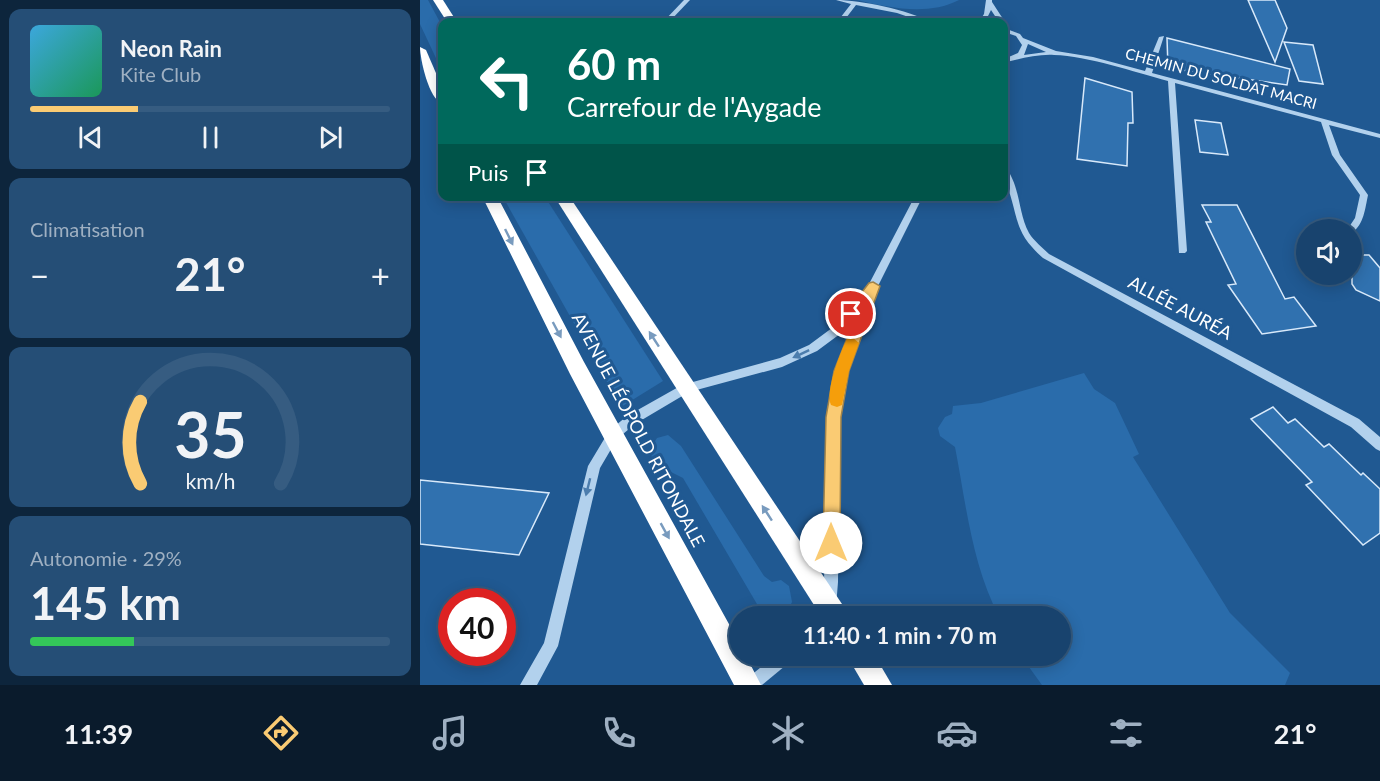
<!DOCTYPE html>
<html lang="fr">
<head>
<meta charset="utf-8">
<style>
	body { margin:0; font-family:Lato,sans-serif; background:#254e76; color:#f1f3f6; height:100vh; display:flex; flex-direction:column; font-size:22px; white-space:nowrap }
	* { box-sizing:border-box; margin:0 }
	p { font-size:20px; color:#9fb0c2 }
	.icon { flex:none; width:33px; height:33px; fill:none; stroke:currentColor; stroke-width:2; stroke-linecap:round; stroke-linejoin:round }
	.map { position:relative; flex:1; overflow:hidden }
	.sheet { display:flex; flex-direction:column; gap:9px; padding:9px; background:#0d253c; width:420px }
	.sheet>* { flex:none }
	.banner { position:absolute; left:18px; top:18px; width:570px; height:183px; border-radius:12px; box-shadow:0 3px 15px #0003,0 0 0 2px #365c81; background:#00695c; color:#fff; overflow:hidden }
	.fabs { position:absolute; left:876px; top:219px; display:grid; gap:12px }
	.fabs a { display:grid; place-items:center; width:66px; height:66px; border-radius:50%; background:#18436e; box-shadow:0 3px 15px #0003,0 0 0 2px #365c81; font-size:30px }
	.speed { position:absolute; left:18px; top:588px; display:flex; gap:12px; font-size:30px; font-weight:700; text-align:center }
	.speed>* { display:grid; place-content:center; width:78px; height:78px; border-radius:50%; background:#18436e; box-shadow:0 3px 15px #0003,0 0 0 2px #365c81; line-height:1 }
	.speed .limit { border:9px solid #d22; background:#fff; color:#111 }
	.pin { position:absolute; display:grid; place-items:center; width:51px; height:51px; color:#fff; margin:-26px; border:3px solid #fff; border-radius:50%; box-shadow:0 2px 6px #0007 }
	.me { position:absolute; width:66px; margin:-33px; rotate:0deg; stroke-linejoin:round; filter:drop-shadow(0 0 4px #0008) }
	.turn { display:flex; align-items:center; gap:21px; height:126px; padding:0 30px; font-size:27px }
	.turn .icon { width:78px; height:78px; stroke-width:2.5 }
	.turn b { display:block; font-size:42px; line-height:51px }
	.then { display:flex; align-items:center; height:57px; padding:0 30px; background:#0003; gap:12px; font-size:22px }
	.big { font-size:45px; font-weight:700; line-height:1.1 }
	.sheet .card { flex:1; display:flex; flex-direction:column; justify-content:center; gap:9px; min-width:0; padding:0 21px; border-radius:12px; background:#254e76 }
	.sheet .dial { align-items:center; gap:0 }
	.dial svg { height:156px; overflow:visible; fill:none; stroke:#365c81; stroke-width:7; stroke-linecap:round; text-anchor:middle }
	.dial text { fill:#f1f3f6; stroke:none }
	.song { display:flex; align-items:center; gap:18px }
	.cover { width:72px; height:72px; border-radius:9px; background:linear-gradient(135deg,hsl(200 70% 55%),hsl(150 70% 35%)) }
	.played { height:6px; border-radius:3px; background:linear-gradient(90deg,#facb73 30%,#365c81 30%) }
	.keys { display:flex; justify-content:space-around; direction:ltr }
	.heat { display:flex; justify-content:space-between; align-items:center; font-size:33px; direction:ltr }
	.charge { height:9px; border-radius:4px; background:linear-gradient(90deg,#34c759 29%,#365c81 0) }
	.trip { position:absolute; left:309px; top:606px; width:342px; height:60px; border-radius:30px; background:#18436e; box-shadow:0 3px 15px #0003,0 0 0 2px #365c81; font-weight:700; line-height:60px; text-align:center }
	.dock { display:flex; height:96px; justify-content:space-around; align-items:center; background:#0a1b2c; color:#9fb0c2 }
	.dock .icon { width:42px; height:42px }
	.dock .selected { color:#facb73 }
	.dock b { font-size:27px; color:#f1f3f6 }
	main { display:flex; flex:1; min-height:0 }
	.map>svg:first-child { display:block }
	.green { fill:#2a6cab }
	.building { fill:#3071af; stroke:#d8e9fa; stroke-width:1.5 }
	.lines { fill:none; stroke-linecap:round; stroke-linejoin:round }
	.minor { fill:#b2d1ed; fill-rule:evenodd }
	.highway { fill:#fff; fill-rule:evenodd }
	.oneway { fill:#799bbe }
	.oneway2 { fill:#4c7dad }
	.route { fill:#facb73; stroke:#a2844b; stroke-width:1.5 }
	.slow { fill:#f59e0b }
	.labels { text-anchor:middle; stroke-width:6; stroke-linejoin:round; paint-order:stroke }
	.far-street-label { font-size:15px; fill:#fff; stroke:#205992 }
	.street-label { font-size:18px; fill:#fff; stroke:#205992 }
</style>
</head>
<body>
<main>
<section class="sheet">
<div class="card">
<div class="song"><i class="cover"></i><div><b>Neon Rain</b><p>Kite Club</p></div></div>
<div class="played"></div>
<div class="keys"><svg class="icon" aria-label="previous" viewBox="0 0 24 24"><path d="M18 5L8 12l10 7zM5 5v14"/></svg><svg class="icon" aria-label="pause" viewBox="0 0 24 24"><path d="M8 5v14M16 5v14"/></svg><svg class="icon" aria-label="next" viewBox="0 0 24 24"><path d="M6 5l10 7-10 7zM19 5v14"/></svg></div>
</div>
<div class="card"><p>Climatisation</p>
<div class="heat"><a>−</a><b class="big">21°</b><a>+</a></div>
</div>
<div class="card dial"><svg viewBox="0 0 100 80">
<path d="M14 69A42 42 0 1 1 86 69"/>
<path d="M14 69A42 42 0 0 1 14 27" stroke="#facb73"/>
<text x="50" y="56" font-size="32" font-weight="700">35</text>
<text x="50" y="72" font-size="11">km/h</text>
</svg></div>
<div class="card"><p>Autonomie · 29%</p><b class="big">145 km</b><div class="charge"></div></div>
</section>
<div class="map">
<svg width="960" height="685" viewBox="0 0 960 685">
	<rect width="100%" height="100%" fill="#205992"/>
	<g class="green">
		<path d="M0 0H8L22 26V71L0 24Z"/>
		<path d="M437 0H539C508 16 470 8 437 0Z"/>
		<path d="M83 197H125L243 381 201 407Z"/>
		<path d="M664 373 674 389 695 403 719 454 713 457 810 613 870 673 865 685H622L601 656H640V616H579C552 565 546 504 535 447L520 436 518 428 525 417 532 414 533 406 561 403Z"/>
		<path d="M248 435 261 446 344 576 352 582 361 580 369 586 372 602 365 616H344L263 478 233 463 230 449 237 438Z"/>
	</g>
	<g class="building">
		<path d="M828 0H855L867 28 855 62Z"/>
		<path d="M747 38 870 69 867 85 748 68Z"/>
		<path d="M864 42 893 45 903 84 879 81Z"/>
		<path d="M665 78 712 92 713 123H708L707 166 657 159Z"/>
		<path d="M775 120 801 123 808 155 780 152Z"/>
		<path d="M782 205H817L865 299 874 297 896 326 842 334 808 285 816 284 786 222H791Z"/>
		<path d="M932 255H949L960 268V301L936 290 932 284Z"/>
		<path d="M853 407 868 423 875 419 904 447 909 444 941 475 943 473 960 489V533L943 545 886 485 892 482 831 419Z"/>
		<path d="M0 480 129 493 99 555 0 544Z"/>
	</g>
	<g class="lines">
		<g class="minor">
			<path d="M264 0H270L249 22H243Z"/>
			<path d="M416 0C440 0 489 10 510 22H503L477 13 436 5 423 22H417L431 4Z"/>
			<path d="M566 0H572V2L585 22 584 23 579 22 571 10 565 22H559L564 14Z"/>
			<path d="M584 28 600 34 603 38 636 51 673 57 725 71 739 37 744 36 732 73 960 134V138L909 125 920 155 948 195C945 209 944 224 932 233V230H927L935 218 940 195 912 155 901 122 755 83 767 251 765 253H759L748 81C714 72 668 56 634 55 618 54 598 59 584 63V59L598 53 602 45 596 36 584 32ZM608 44 626 52 604 55Z"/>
			<path d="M584 168 587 169C601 190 598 213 609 233 614 241 622 247 629 254L939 419 960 437V451L956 449 931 427 623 258C596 234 599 223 589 191 587 183 583 177 584 168Z"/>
			<path d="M495 196H503L458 286 426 371 420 417 418 582 416 607 412 616H397L402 605 404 582 408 417 416 371 438 312 424 331 397 351 362 367 269 392 215 424 197 439 180 468 138 646 117 685H100L124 643 168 466 189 431 207 416 262 385 360 358 389 345 416 325 449 284Z"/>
			<path d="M355 656H373L371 661 342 685H322L325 680Z"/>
		</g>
		<g class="highway">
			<path d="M13 0H23L37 22H27Z"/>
			<path d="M0 47 6 50 22 87V103C9 100 0 59 0 47Z"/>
			<path d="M62 196H77L164 362 320 644V656H326L341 685H314L150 374Z"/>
			<path d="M134 196H149L424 607 427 616H401Z"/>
			<path d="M427 656H455L472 685H444Z"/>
		</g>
	</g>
	<defs><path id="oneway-solid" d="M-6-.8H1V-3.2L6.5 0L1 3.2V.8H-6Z" transform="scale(1.5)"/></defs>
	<g class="oneway">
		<use href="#oneway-solid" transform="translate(89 237) rotate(64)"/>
		<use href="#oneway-solid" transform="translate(137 330) rotate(62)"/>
		<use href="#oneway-solid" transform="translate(234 339) rotate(-123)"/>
		<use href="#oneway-solid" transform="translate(347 513) rotate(-123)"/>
		<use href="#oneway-solid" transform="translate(245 531) rotate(61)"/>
	</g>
	<g class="oneway2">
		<use href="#oneway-solid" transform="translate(381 354) rotate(155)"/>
		<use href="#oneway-solid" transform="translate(168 487) rotate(104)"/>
	</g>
	<path class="route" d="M453 282 460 286 429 371 421 417 420 543 418 549 411 552 405 549 403 543 406 417 414 371 435 318H427L425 314 449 283Z"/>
	<path class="slow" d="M432 337 439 343 429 371 422 405 417 407 411 405C405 391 420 353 427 339Z"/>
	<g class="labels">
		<g class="far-street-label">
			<text transform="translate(801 79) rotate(15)" y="5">CHEMIN DU SOLDAT MACRI</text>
		</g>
		<g class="street-label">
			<text transform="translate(760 308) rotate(28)" y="6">ALLÉE AURÉA</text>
			<text transform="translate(218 430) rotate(62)" y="6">AVENUE LÉOPOLD RITONDALE</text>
		</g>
	</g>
</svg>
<div class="fabs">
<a><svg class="icon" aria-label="sound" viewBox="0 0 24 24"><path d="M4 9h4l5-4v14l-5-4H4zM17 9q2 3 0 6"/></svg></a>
</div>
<div class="speed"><div class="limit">40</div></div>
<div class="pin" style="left:431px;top:314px;background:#d93025"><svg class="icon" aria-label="arrive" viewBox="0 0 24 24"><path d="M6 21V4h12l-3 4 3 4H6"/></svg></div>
<svg class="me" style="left:411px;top:543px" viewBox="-20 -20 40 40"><circle r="19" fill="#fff"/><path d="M0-13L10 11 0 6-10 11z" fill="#facb73"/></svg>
<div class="trip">11:40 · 1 min · 70 m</div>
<div class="banner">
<div class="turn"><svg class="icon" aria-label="left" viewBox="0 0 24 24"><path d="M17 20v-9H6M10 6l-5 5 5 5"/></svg><div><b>60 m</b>Carrefour de l'Aygade</div></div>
<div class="then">Puis<svg class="icon" aria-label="arrive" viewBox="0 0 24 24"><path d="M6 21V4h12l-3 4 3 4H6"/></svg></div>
</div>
</div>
</main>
<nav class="dock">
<b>11:39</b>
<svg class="icon selected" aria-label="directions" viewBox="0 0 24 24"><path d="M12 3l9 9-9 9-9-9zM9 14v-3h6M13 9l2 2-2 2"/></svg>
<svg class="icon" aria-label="music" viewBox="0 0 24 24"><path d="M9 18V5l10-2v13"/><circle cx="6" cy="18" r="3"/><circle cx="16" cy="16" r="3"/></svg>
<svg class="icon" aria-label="phone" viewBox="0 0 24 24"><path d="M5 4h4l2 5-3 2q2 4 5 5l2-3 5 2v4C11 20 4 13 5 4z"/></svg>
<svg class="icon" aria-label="climate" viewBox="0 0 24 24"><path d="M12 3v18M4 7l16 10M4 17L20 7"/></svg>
<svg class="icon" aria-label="car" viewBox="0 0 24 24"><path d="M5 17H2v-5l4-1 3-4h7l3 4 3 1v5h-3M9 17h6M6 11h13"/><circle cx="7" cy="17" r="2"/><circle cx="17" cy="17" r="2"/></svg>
<svg class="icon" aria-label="filters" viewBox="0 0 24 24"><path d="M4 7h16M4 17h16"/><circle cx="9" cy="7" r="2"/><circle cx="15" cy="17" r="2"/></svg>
<b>21°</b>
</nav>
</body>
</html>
